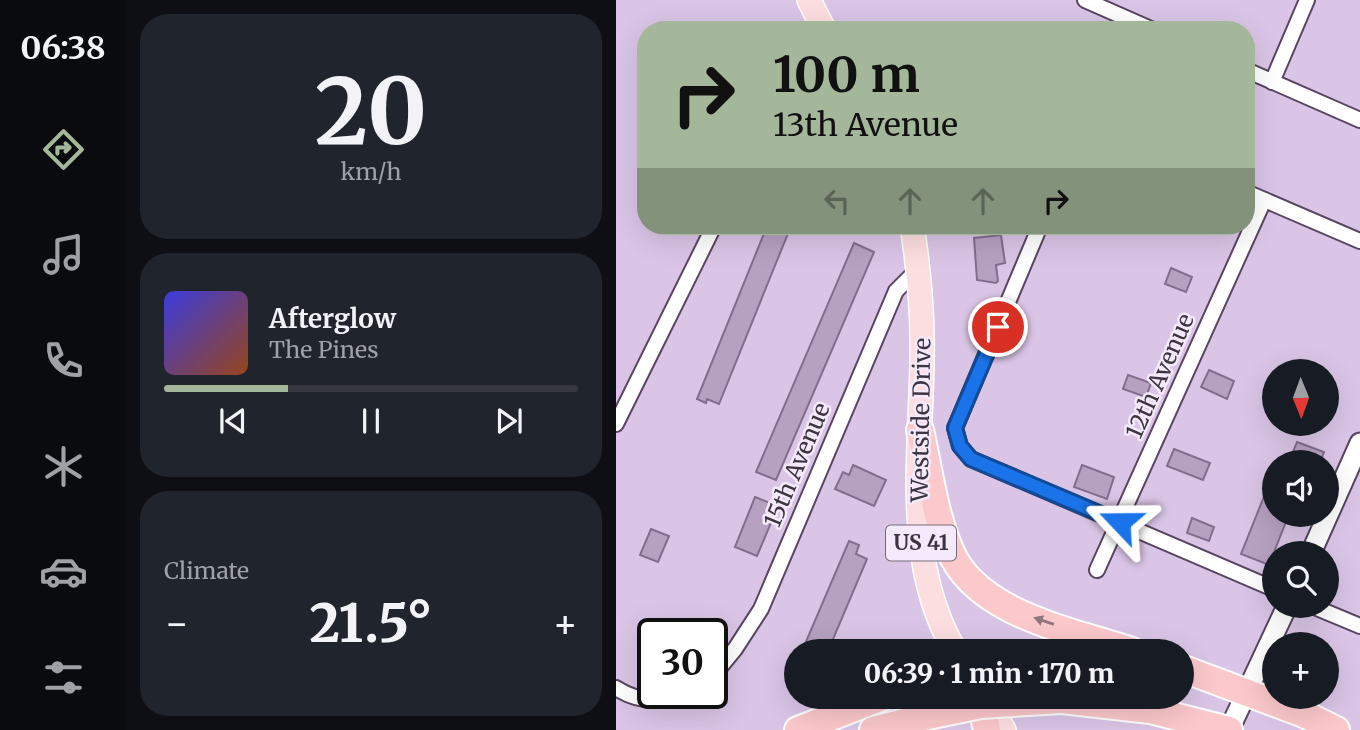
<!DOCTYPE html>
<html lang="en">
<head>
<meta charset="utf-8">
<style>
	body { margin:0; font-family:Merriweather,serif; background:#20242c; color:#f1f3f6; height:100vh; display:flex; flex-direction:column; font-size:26px; white-space:nowrap }
	* { box-sizing:border-box; margin:0 }
	p { font-size:23px; color:#9ea1a6 }
	.icon { flex:none; width:38px; height:38px; fill:none; stroke:currentColor; stroke-width:2; stroke-linecap:round; stroke-linejoin:round }
	.map { position:relative; flex:1; overflow:hidden }
	.sheet { display:flex; flex-direction:column; gap:14px; padding:14px; background:#0d0f14; width:490px }
	.sheet>* { flex:none }
	.top-card { position:absolute; left:21px; top:21px; width:618px; height:214px; border-radius:28px; box-shadow:0 7px 28px #0002; background:#a4b79a; color:#111; overflow:hidden }
	.needle { width:46px; rotate:179deg }
	.buttons { position:absolute; left:646px; top:359px; display:grid; gap:14px }
	.buttons a { display:grid; place-items:center; width:77px; height:77px; border-radius:50%; background:#171b24; box-shadow:0 7px 28px #0002; font-size:35px }
	.speed { position:absolute; left:21px; top:618px; display:flex; gap:14px; font-size:35px; font-weight:700; text-align:center }
	.speed>* { display:grid; place-content:center; width:91px; height:91px; border-radius:50%; background:#171b24; box-shadow:0 7px 28px #0002; line-height:1 }
	.speed .limit { border:4px solid #111; border-radius:10px; background:#fff; color:#111 }
	.pin { position:absolute; display:grid; place-items:center; width:60px; height:60px; color:#fff; margin:-30px; border:4px solid #fff; border-radius:50%; box-shadow:0 2px 7px #0007 }
	.me { position:absolute; width:77px; margin:-38px; rotate:293deg; stroke-linejoin:round; filter:drop-shadow(0 0 5px #0008) }
	.turn { display:flex; align-items:center; gap:24px; height:147px; padding:0 21px; font-size:32px }
	.turn .icon { width:91px; height:91px; stroke-width:2.5 }
	.turn b { display:block; font-size:49px; line-height:60px }
	.lanes { display:flex; align-items:center; height:66px; padding:0 21px; background:#0003; justify-content:center; gap:35px; direction:ltr }
	.lanes .off { opacity:.35 }
	.big { font-size:52px; font-weight:800; line-height:1.1 }
	.sheet .widget { flex:1; display:flex; flex-direction:column; justify-content:center; gap:10px; min-width:0; padding:0 24px; border-radius:28px; background:#20242c }
	.sheet .dial { align-items:center; gap:0 }
	.dial b { font-size:91px; line-height:1 }
	.song { display:flex; align-items:center; gap:21px }
	.cover { width:84px; height:84px; border-radius:10px; background:linear-gradient(135deg,hsl(240 70% 55%),hsl(20 70% 35%)) }
	.played { height:7px; border-radius:4px; background:linear-gradient(90deg,#a4b79a 30%,#363941 30%) }
	.keys { display:flex; justify-content:space-around; direction:ltr }
	.heat { display:flex; justify-content:space-between; align-items:center; font-size:38px; direction:ltr }
	.trip { position:absolute; left:168px; top:639px; width:410px; height:70px; border-radius:35px; background:#171b24; box-shadow:0 7px 28px #0002; font-weight:800; line-height:70px; text-align:center }
	main { display:flex; flex:1; min-height:0 }
	.tab-bar { display:flex; flex-direction:column; width:126px; justify-content:space-around; align-items:center; background:#090b0e; color:#9ea1a6 }
	.tab-bar .icon { width:49px; height:49px }
	.tab-bar .on { color:#a4b79a }
	.tab-bar b { font-size:32px; color:#f1f3f6 }
	.map>svg:first-child { display:block }
	.building { fill:#b6a1c1; stroke:#816e8c; stroke-width:2 }
	.lines { fill:none; stroke-linecap:round; stroke-linejoin:round }
	.street-casing { stroke:#594662; stroke-width:18 }
	.secondary-casing { stroke:#594662; stroke-width:23 }
	.primary-casing { stroke:#fff; stroke-width:26 }
	.highway-casing { stroke:#fff; stroke-width:30 }
	.street { stroke:#fff; stroke-width:14 }
	.secondary { stroke:#fff; stroke-width:19 }
	.primary { stroke:#fddee0; stroke-width:23 }
	.highway { stroke:#fbc8cb; stroke-width:26 }
	.highway-bridge-casing { stroke:#fff; stroke-width:30; stroke-linecap:butt }
	.highway-bridge { stroke:#fbc8cb; stroke-width:26 }
	.oneway { fill:#92777f }
	.route-casing { stroke:#114b97; stroke-width:18 }
	.route { stroke:#1a73e8; stroke-width:12 }
	.labels { text-anchor:middle; stroke-width:5; stroke-linejoin:round; paint-order:stroke }
	.shield { fill:#f5eafb; stroke:#746b79; stroke-width:2 }
	.shield-label { font-size:21px; font-weight:bold; fill:#3d3441 }
	.street-label { font-size:23px; fill:#3d3441; stroke:#f5eafb }
</style>
</head>
<body>
<main>
<nav class="tab-bar">
<b>06:38</b>
<svg class="icon on" aria-label="directions" viewBox="0 0 24 24"><path d="M12 3l9 9-9 9-9-9zM9 14v-3h6M13 9l2 2-2 2"/></svg>
<svg class="icon" aria-label="music" viewBox="0 0 24 24"><path d="M9 18V5l10-2v13"/><circle cx="6" cy="18" r="3"/><circle cx="16" cy="16" r="3"/></svg>
<svg class="icon" aria-label="phone" viewBox="0 0 24 24"><path d="M5 4h4l2 5-3 2q2 4 5 5l2-3 5 2v4C11 20 4 13 5 4z"/></svg>
<svg class="icon" aria-label="climate" viewBox="0 0 24 24"><path d="M12 3v18M4 7l16 10M4 17L20 7"/></svg>
<svg class="icon" aria-label="car" viewBox="0 0 24 24"><path d="M5 17H2v-5l4-1 3-4h7l3 4 3 1v5h-3M9 17h6M6 11h13"/><circle cx="7" cy="17" r="2"/><circle cx="17" cy="17" r="2"/></svg>
<svg class="icon" aria-label="filters" viewBox="0 0 24 24"><path d="M4 7h16M4 17h16"/><circle cx="9" cy="7" r="2"/><circle cx="15" cy="17" r="2"/></svg>
</nav>
<section class="sheet">
<div class="widget dial"><b>20</b><p>km/h</p></div>
<div class="widget">
<div class="song"><i class="cover"></i><div><b>Afterglow</b><p>The Pines</p></div></div>
<div class="played"></div>
<div class="keys"><svg class="icon" aria-label="previous" viewBox="0 0 24 24"><path d="M18 5L8 12l10 7zM5 5v14"/></svg><svg class="icon" aria-label="pause" viewBox="0 0 24 24"><path d="M8 5v14M16 5v14"/></svg><svg class="icon" aria-label="next" viewBox="0 0 24 24"><path d="M6 5l10 7-10 7zM19 5v14"/></svg></div>
</div>
<div class="widget"><p>Climate</p>
<div class="heat"><a>−</a><b class="big">21.5°</b><a>+</a></div>
</div>
</section>
<div class="map">
<svg width="744" height="730" viewBox="0 0 744 730">
	<rect width="100%" height="100%" fill="#dac5e6"/>
	<g class="building">
		<path d="M151 226H175L103 404 91 399 90 403 81 399Z"/>
		<path d="M385 235 389 263 380 265 382 281 380 283 361 280 358 238Z"/>
		<path d="M238 243 258 252 160 480 140 472Z"/>
		<path d="M555 268 576 277 570 292 549 284Z"/>
		<path d="M593 370 618 381 611 399 585 387Z"/>
		<path d="M512 375 535 383 530 397 507 389Z"/>
		<path d="M681 442 708 452 704 462H673Z"/>
		<path d="M558 449 594 463 587 480 551 466Z"/>
		<path d="M237 465 270 480 258 506 219 489 227 472 233 475Z"/>
		<path d="M466 465 498 477 491 499 458 487Z"/>
		<path d="M657 474 658 514H673L653 565 625 554Z"/>
		<path d="M139 497 162 506 141 556 119 547Z"/>
		<path d="M576 518 598 527 593 541 571 533Z"/>
		<path d="M35 529 53 536 42 562 24 555Z"/>
		<path d="M233 541 243 545 240 554 251 559 212 651H186Z"/>
	</g>
	<g class="lines">
		<defs>
			<g id="street">
				<path d="M469 0 537 30"/>
				<path d="M630 70 744 120"/>
				<path d="M656 82 691 0"/>
				<path d="M630 192 744 241"/>
				<path d="M424 226 339 428 344 446 355 459 658 589"/>
				<path d="M0 424 98 226"/>
				<path d="M481 570 648 200"/>
				<path d="M696 606 744 626"/>
				<path d="M96 677 119 649 145 609 280 291 303 268"/>
				<path d="M0 688C23 703 47 703 72 693"/>
			</g>
			<g id="secondary">
				<path d="M695 553 744 443"/>
				<path d="M613 730 671 606"/>
			</g>
			<g id="primary">
				<path d="M193 0 208 30"/>
				<path d="M296 226C303 270 307 313 306 359 305 456 287 563 339 651"/>
				<path d="M367 696 388 730"/>
			</g>
			<g id="highway">
				<path d="M304 430C313 469 318 513 334 550 360 614 456 631 516 651"/>
				<path d="M363 696 371 730"/>
				<path d="M446 700 534 710 613 730"/>
				<path d="M688 714 720 730"/>
				<path d="M182 730 269 696"/>
				<path d="M257 730 312 716"/>
			</g>
		</defs>
		<use href="#street" class="street-casing"/>
		<use href="#secondary" class="secondary-casing"/>
		<use href="#primary" class="primary-casing"/>
		<use href="#highway" class="highway-casing"/>
		<use href="#street" class="street"/>
		<use href="#secondary" class="secondary"/>
		<use href="#primary" class="primary"/>
		<use href="#highway" class="highway"/>
		<defs>
			<g id="highway-bridge">
				<path d="M565 668 688 714"/>
				<path d="M312 716 365 705 446 700"/>
			</g>
		</defs>
		<use href="#highway-bridge" class="highway-bridge-casing"/>
		<use href="#highway-bridge" class="highway-bridge"/>
	</g>
	<defs><path id="oneway-solid" d="M-6-.8H1V-3.2L6.5 0L1 3.2V.8H-6Z" transform="scale(1.75)"/></defs>
	<use class="oneway" href="#oneway-solid" transform="translate(428 621) rotate(-161)"/>
	<g class="lines">
		<defs>
			<path id="route" d="M382 327 339 428 344 446 355 459 504 522"/>
		</defs>
		<use href="#route" class="route-casing"/>
		<use href="#route" class="route"/>
	</g>
	<g class="labels">
		<rect class="shield" x="270" y="525.5" width="70" height="35" rx="5"/>
		<g class="shield-label">
			<text x="305" y="550">US 41</text>
		</g>
		<g class="street-label">
			<text transform="translate(544 376) rotate(-66)" y="8">12th Avenue</text>
			<text transform="translate(305 420) rotate(-89)" y="8">Westside Drive</text>
			<text transform="translate(181 465) rotate(-67)" y="8">15th Avenue</text>
		</g>
	</g>
</svg>
<div class="buttons">
<a><svg class="needle" viewBox="-14 -14 28 28"><path d="M0-13l5 13h-10z" fill="#e53935"/><path d="M0 13l5-13h-10z" fill="#9ea1a6"/></svg></a>
<a><svg class="icon" aria-label="sound" viewBox="0 0 24 24"><path d="M4 9h4l5-4v14l-5-4H4zM17 9q2 3 0 6"/></svg></a>
<a><svg class="icon" aria-label="search" viewBox="0 0 24 24"><circle cx="10" cy="10" r="6"/><path d="M15 15l6 6"/></svg></a>
<a>+</a>
</div>
<div class="speed"><div class="limit">30</div></div>
<div class="pin" style="left:382px;top:327px;background:#d93025"><svg class="icon" aria-label="arrive" viewBox="0 0 24 24"><path d="M6 21V4h12l-3 4 3 4H6"/></svg></div>
<svg class="me" style="left:504px;top:522px" viewBox="-20 -20 40 40"><path d="M0-17L14 15 0 8-14 15z" fill="#1a73e8" stroke="#fff" stroke-width="4"/></svg>
<div class="trip">06:39 · 1 min · 170 m</div>
<div class="top-card">
<div class="turn"><svg class="icon" aria-label="right" viewBox="0 0 24 24"><path d="M7 20v-9h11M14 6l5 5-5 5"/></svg><div><b>100 m</b>13th Avenue</div></div>
<div class="lanes"><svg class="icon off" aria-label="left" viewBox="0 0 24 24"><path d="M17 20v-9H6M10 6l-5 5 5 5"/></svg><svg class="icon off" aria-label="ahead" viewBox="0 0 24 24"><path d="M12 20V5M6 11l6-6 6 6"/></svg><svg class="icon off" aria-label="ahead" viewBox="0 0 24 24"><path d="M12 20V5M6 11l6-6 6 6"/></svg><svg class="icon" aria-label="right" viewBox="0 0 24 24"><path d="M7 20v-9h11M14 6l5 5-5 5"/></svg></div>
</div>
</div>
</main>
</body>
</html>
